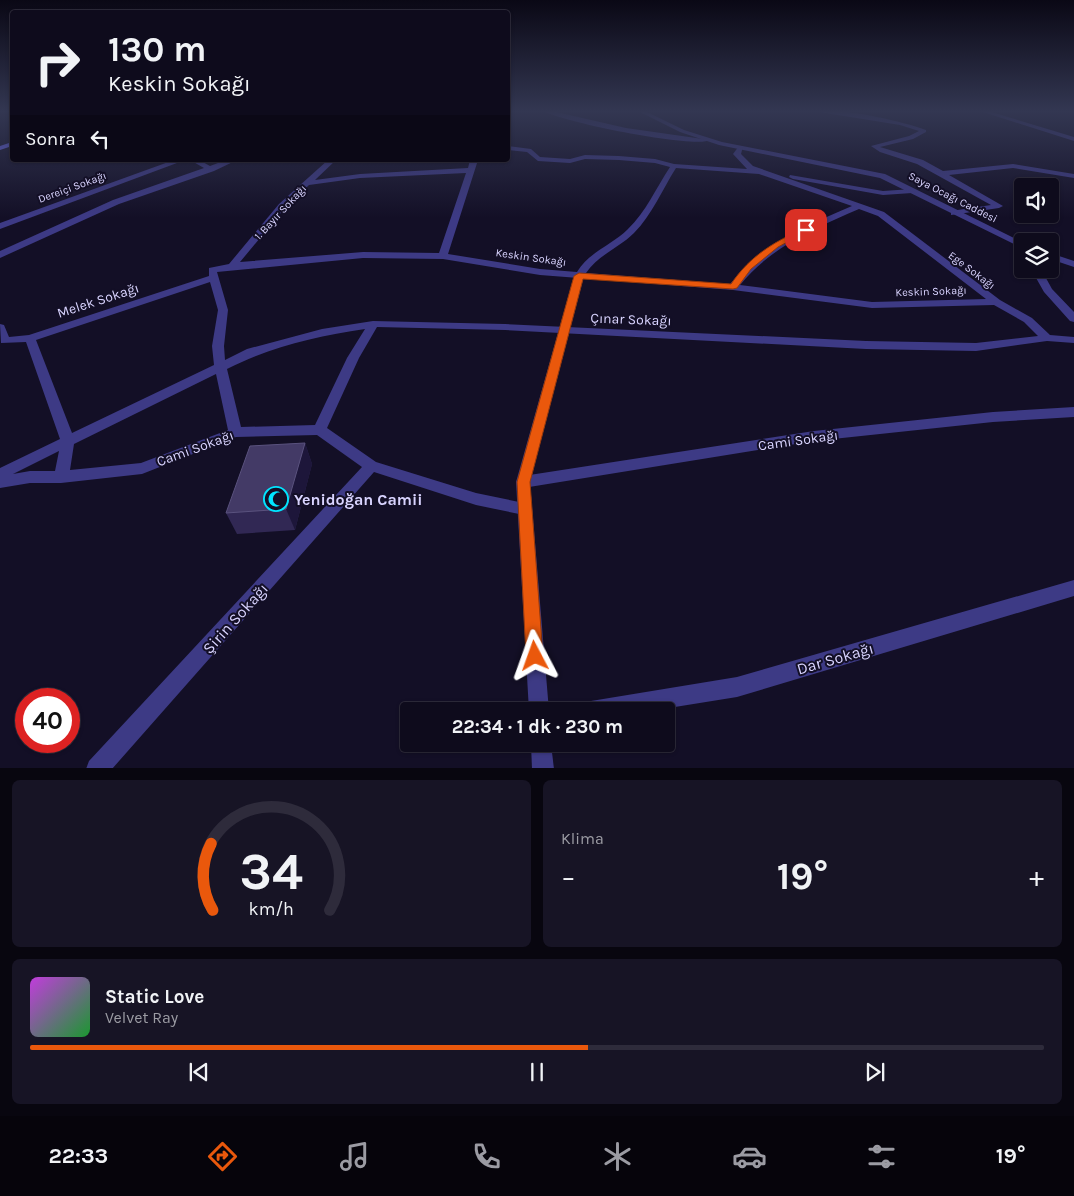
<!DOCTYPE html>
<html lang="tr">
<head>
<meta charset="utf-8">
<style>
	body { margin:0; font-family:Karla,sans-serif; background:#171425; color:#f1f3f6; height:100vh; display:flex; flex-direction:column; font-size:19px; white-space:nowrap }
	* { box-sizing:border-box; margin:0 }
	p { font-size:16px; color:#9b9ba3 }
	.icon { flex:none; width:28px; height:28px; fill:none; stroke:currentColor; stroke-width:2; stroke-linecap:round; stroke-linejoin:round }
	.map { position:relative; height:768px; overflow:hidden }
	.details { display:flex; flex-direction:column; gap:12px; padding:12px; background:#08060f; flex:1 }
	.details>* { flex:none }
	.banner { position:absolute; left:10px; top:10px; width:500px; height:152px; border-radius:5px; box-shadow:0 1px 4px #0004,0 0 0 1px #2e2b3b; background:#0e0b1c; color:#f1f3f6; overflow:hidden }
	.controls { position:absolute; left:1014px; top:178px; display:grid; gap:10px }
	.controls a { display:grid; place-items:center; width:45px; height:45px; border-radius:5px; background:#0e0b1c; box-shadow:0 1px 4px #0004,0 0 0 1px #2e2b3b; font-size:25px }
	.speed { position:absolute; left:15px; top:688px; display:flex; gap:10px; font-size:25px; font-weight:700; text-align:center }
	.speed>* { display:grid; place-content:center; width:65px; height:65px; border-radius:50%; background:#0e0b1c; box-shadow:0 1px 4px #0004,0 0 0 1px #2e2b3b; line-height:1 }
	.speed .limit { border:8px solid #d22; background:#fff; color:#111 }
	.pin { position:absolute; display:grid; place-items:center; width:42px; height:42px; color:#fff; margin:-21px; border-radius:10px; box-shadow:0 2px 8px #0006 }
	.me { position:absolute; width:55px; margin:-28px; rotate:356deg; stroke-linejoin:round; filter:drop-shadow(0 0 4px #0008) }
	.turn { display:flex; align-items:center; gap:18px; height:105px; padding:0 15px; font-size:22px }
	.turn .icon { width:65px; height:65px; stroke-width:2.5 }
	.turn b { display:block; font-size:35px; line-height:42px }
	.then { display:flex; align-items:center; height:48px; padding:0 15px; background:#0003; gap:10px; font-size:19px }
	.big { font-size:38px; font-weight:700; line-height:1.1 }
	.details .widget { flex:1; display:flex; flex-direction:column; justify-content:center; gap:8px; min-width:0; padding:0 18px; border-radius:8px; background:#171425 }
	.details .dial { align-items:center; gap:0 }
	.dial svg { height:130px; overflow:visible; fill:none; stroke:#2e2b3b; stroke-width:7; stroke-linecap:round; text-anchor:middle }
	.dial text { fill:#f1f3f6; stroke:none }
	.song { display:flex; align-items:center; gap:15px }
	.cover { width:60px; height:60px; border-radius:8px; background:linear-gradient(135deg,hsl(290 70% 55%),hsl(130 70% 35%)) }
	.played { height:5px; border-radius:2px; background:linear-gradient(90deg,#ea580c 55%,#2e2b3b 55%) }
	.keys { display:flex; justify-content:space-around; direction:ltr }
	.heat { display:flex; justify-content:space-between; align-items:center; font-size:28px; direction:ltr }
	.details .tiles { flex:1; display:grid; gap:12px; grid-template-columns:1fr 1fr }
	.widget:last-child { grid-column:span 2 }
	.trip { position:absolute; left:400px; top:702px; width:275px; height:50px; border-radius:5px; background:#0e0b1c; box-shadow:0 1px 4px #0004,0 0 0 1px #2e2b3b; font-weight:700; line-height:50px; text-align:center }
	.menu { display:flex; height:80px; justify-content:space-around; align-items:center; background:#06040b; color:#9b9ba3 }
	.menu .icon { width:35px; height:35px }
	.menu .selected { color:#ea580c }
	.menu b { font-size:22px; color:#f1f3f6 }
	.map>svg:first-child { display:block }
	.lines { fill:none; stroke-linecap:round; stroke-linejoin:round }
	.minor { fill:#3d3a85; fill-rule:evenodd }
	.tertiary { fill:#3d3a85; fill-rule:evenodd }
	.secondary { fill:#6f6bff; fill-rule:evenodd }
	.wall { fill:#312854 }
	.shaded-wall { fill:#1d163a }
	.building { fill:#433a66; stroke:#5a527e }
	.route { fill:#ea580c; stroke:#983908 }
	.labels { text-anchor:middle; stroke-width:4; stroke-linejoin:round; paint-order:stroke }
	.far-street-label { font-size:11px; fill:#d9d4ff; stroke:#130f26 }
	.street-label { font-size:14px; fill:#d9d4ff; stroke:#130f26 }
	.near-poi-label { font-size:16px; font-weight:bold; fill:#d9d4ff; stroke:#130f26; text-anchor:start }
	.near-street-label { font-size:16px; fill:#d9d4ff; stroke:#130f26 }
</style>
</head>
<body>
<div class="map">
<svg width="1074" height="769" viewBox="0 0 1074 769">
	<rect width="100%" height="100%" fill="#130f26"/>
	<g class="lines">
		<g class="minor">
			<path d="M544 111H552L626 128 710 140C696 149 561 122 544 111Z"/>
			<path d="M813 111C843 108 898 120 926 130V132L913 139 880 147 923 160 943 171 1013 164 1074 174V178L1013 168 949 175 1003 206 999 208 951 215V211L991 205 917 164 880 152 871 146 909 136 919 131 900 125Z"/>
			<path d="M980 111H988L1074 137V141Z"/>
			<path d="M508 146 531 149 540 157 570 159 585 155 619 156 655 159 674 164 747 169 733 154 739 146H743L741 154 753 166 884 212 1000 300 1032 318 1050 335 1074 337V343L1047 341 976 351 866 349 505 330 377 327 359 358 327 428 376 462 476 493 524 503 529 505 532 509 529 513 524 515 476 505 374 472 112 769H86L89 761 362 467 317 435 236 437 142 474 61 483H30L0 488V468L60 439 26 342 1 343 0 324 4 325 9 337 29 335 209 276V268L229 264 279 204 328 160H336L315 180 360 174 468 168 470 160H478L448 254 540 269 577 272C589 252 612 245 628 229 646 212 656 188 670 167L655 163 619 160 585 159 570 163 538 161 527 152 508 150ZM676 168 759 174 852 206C805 226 763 245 730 284L586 273C598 255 619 248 634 233 652 215 662 190 676 168ZM466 173 439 253 363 252 240 262 285 208 309 185 360 178ZM859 209 878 216 986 299 872 302 740 285C772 246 815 228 859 209ZM363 258 443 259 540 275 733 290 872 308 994 305 1024 322 1038 336 976 343 866 341 505 324 373 321 322 329 247 349 225 360 224 346 228 310 217 272ZM210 282 218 310 212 346 214 365 72 433 36 340ZM365 329 347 358 315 425 241 427 227 369C270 347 317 336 365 329ZM216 374 228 430 141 463 70 470 74 444ZM59 451 55 471H30L13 474Z"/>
			<path d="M174 160H185L0 229V223Z"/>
			<path d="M190 160H199L210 166 226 160H237L214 171 119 204 0 258V251L113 200 204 168Z"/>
			<path d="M790 175 883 191 912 189 916 191 912 193 883 195 793 179 789 177Z"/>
			<path d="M1050 253 1074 261V267L1050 259Z"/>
			<path d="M1074 407V417L993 422 814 441 523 488 518 486 516 482 518 478 523 476 814 431 993 412Z"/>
			<path d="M1074 580V596L737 697 650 711H581L584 704 591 701 737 677Z"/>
		</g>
		<g class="tertiary">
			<path d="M638 111H645L684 130 722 142 885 174 1022 242V248L880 178 719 145 680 132Z"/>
			<path d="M1031 269H1041L1052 289 1074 312V322L1070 321 1044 292Z"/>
			<path d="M579 273 584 276 530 482 549 711H529L516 482 574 276Z"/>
			<path d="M531 744H551L554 769H532Z"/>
		</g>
		<path class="secondary" d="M12 142V146L0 150V146Z"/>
	</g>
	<path class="wall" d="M305 443 312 464 295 530 237 534 226 513Z"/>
	<path class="shaded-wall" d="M305 443 312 464 295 530 286 509Z"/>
	<path class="building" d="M305 443 286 509 226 513 250 446Z"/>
	<linearGradient id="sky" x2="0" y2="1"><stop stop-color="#0a0815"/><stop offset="0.51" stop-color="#333752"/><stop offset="1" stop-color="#333752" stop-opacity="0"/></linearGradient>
	<rect width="1074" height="218" fill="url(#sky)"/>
	<path class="route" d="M804 228 810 230 778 247 751 269 737 288 733 289 583 279 530 482 543 656 541 662 535 665 529 662 526 656 517 482 574 276 579 273 731 284C751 255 773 243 804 228Z"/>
	<defs>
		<symbol id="mosque-ring" viewBox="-11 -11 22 22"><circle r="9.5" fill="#130f26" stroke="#00e5ff" stroke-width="1.5"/><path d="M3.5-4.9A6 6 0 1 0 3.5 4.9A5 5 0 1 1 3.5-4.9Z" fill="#00e5ff"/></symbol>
	</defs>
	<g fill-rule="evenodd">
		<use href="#mosque-ring" x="262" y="485" width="28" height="28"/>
	</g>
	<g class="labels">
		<g class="far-street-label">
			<text transform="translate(72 187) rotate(-20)" y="4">Dereiçi Sokağı</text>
			<text transform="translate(953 197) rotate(27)" y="4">Saya Ocağı Caddesi</text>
			<text transform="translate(280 212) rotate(-47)" y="4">1. Bayır Sokağı</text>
			<text transform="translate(531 257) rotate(8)" y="4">Keskin Sokağı</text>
			<text transform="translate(972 270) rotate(37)" y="4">Ege Sokağı</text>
			<text transform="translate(931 291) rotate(-2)" y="4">Keskin Sokağı</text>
		</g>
		<g class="street-label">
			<text transform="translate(98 300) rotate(-18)" y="5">Melek Sokağı</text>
			<text transform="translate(631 319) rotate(2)" y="5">Çınar Sokağı</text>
			<text transform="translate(798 440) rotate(-8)" y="5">Cami Sokağı</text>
			<text transform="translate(195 448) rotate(-20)" y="5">Cami Sokağı</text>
		</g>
		<g class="near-poi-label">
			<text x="294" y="505">Yenidoğan Camii</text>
		</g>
		<g class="near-street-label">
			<text transform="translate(235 618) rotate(-48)" y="6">Şirin Sokağı</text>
			<text transform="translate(835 658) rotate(-16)" y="6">Dar Sokağı</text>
		</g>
	</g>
</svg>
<div class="controls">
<a><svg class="icon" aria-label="sound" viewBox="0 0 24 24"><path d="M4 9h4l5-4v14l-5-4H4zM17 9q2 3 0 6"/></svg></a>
<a><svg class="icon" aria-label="layers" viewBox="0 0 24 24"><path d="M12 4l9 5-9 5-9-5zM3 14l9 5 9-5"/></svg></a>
</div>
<div class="speed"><div class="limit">40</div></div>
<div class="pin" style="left:806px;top:230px;background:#d93025"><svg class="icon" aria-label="arrive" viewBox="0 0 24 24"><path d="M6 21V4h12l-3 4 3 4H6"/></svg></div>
<svg class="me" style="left:535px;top:656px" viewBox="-20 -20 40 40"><path d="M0-17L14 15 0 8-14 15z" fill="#ea580c" stroke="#fff" stroke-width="4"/></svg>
<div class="trip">22:34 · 1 dk · 230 m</div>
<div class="banner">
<div class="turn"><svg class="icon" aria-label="right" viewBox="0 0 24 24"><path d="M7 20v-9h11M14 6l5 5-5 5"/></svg><div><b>130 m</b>Keskin Sokağı</div></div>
<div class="then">Sonra<svg class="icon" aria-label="left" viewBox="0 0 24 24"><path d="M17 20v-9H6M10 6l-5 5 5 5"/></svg></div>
</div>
</div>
<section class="details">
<div class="tiles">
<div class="widget dial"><svg viewBox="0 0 100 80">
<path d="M14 69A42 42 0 1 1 86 69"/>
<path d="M14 69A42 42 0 0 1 13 28" stroke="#ea580c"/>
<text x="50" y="56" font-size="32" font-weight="700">34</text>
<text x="50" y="72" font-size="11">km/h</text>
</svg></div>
<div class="widget"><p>Klima</p>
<div class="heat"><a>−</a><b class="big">19°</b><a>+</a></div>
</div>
<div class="widget">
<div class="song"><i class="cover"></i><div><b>Static Love</b><p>Velvet Ray</p></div></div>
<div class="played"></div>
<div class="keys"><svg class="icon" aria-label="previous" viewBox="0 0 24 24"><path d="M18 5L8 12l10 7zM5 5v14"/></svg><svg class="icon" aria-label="pause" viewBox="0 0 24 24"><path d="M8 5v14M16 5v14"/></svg><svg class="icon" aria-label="next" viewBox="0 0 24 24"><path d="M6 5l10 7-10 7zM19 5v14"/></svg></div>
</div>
</div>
</section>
<nav class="menu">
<b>22:33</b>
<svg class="icon selected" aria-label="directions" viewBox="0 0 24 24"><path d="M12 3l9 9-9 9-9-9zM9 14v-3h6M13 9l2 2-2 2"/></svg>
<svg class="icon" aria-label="music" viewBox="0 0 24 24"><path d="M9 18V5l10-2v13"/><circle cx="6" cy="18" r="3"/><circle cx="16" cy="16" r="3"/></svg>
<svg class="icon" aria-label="phone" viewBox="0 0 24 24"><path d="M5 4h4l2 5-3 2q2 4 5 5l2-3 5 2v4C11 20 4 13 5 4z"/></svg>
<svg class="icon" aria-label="climate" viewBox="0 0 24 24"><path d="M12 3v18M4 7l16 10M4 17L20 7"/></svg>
<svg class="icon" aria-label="car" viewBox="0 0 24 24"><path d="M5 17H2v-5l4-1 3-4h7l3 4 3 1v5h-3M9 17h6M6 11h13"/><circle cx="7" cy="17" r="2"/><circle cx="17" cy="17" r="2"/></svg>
<svg class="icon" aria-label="filters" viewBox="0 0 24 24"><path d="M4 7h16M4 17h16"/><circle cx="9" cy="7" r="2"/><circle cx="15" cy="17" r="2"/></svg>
<b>19°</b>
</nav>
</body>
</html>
